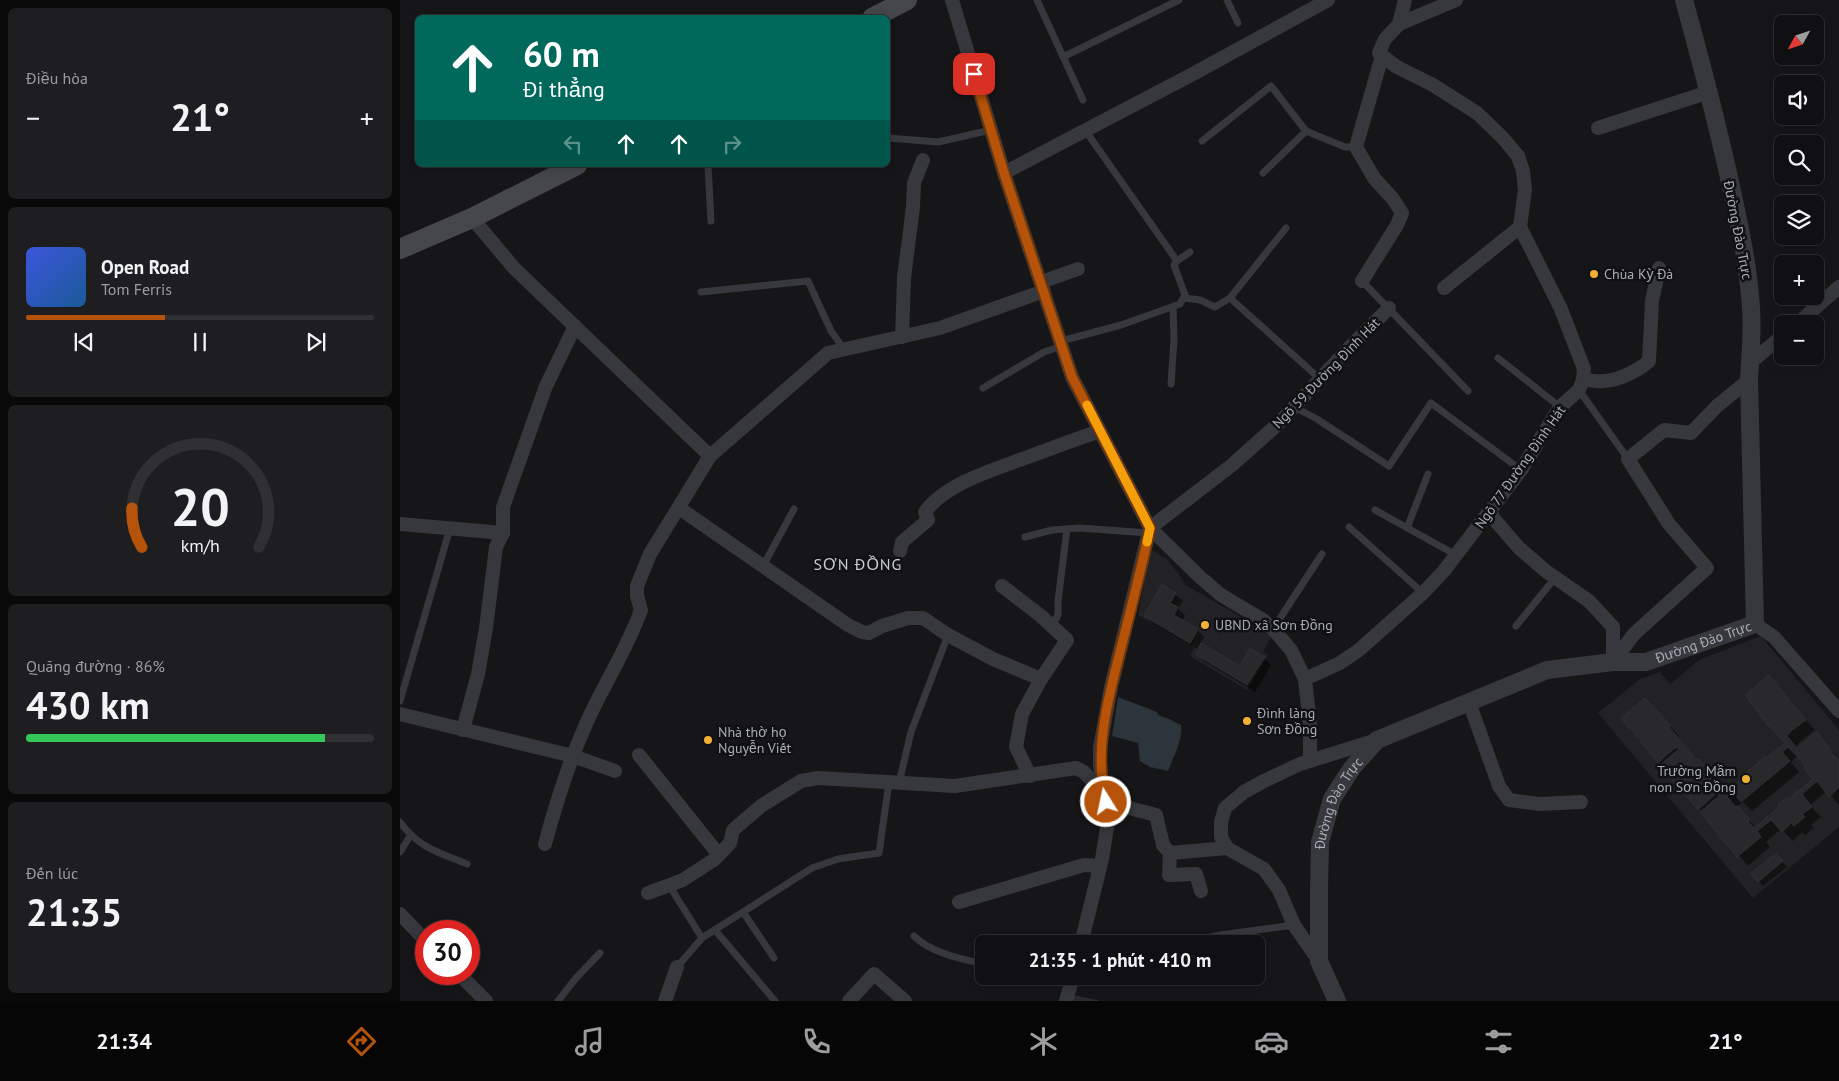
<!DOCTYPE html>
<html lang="vi">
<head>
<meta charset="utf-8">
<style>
	body { margin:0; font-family:"PT Sans",sans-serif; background:#1e1e20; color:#f1f3f6; height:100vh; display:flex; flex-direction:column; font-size:19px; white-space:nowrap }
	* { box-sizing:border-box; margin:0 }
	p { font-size:16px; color:#9c9d9f }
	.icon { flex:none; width:28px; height:28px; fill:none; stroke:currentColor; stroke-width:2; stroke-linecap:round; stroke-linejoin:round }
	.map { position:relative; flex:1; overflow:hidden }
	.details { display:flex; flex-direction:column; gap:8px; padding:8px; background:#09090a; width:400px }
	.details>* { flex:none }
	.top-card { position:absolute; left:15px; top:15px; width:475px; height:152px; border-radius:8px; box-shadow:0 2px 12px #0003,0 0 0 1px #303032; background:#00695c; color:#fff; overflow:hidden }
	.needle { width:32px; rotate:230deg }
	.tools { position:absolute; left:1374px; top:15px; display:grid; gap:10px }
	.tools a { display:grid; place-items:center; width:50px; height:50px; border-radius:8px; background:#101012; box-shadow:0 2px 12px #0003,0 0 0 1px #303032; font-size:25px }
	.speed { position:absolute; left:15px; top:920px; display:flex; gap:10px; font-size:25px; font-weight:700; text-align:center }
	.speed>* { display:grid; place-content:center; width:65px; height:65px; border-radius:50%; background:#101012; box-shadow:0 2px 12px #0003,0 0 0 1px #303032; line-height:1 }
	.speed .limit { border:8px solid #d22; background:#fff; color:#111 }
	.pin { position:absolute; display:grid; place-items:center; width:42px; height:42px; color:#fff; margin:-21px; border-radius:10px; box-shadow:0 2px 8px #0006 }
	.me { position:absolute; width:55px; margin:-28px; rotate:350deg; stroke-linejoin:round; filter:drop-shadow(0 0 4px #0008) }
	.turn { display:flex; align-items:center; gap:18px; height:105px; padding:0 25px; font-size:22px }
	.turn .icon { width:65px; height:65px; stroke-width:2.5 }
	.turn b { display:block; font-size:35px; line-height:42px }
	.lanes { display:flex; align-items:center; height:48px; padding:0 25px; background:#0003; justify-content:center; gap:25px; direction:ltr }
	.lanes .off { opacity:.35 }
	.big { font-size:38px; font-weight:800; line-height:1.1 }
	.details .tile { flex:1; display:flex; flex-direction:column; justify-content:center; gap:8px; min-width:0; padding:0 18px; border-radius:8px; background:#1e1e20 }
	.details .dial { align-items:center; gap:0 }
	.dial svg { height:130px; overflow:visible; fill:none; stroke:#303032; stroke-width:7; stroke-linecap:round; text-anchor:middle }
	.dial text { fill:#f1f3f6; stroke:none }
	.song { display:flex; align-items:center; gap:15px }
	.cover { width:60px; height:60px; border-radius:8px; background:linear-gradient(135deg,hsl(230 70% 55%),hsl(210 70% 35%)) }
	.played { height:5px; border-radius:2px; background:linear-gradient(90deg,#b45309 40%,#303032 40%) }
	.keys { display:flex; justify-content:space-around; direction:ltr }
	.heat { display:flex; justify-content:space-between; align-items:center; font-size:28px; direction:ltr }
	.charge { height:8px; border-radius:4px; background:linear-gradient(90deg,#34c759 86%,#303032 0) }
	.trip { position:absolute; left:575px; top:935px; width:290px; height:50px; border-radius:8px; background:#101012; box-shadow:0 2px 12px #0003,0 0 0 1px #303032; font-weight:800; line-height:50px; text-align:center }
	.dock { display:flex; height:80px; justify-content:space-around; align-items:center; background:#060607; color:#9c9d9f }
	.dock .icon { width:35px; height:35px }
	.dock .current { color:#b45309 }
	.dock b { font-size:22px; color:#f1f3f6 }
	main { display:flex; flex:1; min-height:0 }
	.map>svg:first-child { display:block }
	.built { fill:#222225 }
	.water { fill:#2c353c }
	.shadow { fill:#0007; fill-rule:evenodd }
	.building { fill:#29292c; stroke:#303034; fill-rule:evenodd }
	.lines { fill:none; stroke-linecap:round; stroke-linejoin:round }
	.service { stroke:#37383d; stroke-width:7 }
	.minor { stroke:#37383d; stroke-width:14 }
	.tertiary { stroke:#37383d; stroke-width:18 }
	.secondary { stroke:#45474d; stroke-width:20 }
	.route-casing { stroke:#753606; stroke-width:12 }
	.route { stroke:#b45309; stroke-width:9 }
	.slow { stroke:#f59e0b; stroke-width:9 }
	.poi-dot { fill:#f2b134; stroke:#111113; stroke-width:2 }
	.labels { text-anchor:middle; stroke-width:5; stroke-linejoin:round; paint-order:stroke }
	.street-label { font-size:14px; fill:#a8adb8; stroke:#111113 }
	.poi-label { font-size:14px; fill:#a8adb8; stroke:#111113; text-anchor:start }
	.quarter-label { font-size:16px; letter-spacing:1px; fill:#c9ccd4; stroke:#111113 }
</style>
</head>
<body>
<main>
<section class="details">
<div class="tile"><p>Điều hòa</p>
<div class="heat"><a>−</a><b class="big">21°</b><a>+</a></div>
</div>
<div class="tile">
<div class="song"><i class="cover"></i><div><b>Open Road</b><p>Tom Ferris</p></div></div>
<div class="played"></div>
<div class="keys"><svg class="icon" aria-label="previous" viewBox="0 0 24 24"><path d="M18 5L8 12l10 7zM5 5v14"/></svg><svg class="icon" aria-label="pause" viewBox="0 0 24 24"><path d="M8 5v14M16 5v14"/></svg><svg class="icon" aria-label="next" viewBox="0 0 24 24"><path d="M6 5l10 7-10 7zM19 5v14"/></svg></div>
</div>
<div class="tile dial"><svg viewBox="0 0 100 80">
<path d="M14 69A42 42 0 1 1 86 69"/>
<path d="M14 69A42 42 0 0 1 8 45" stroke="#b45309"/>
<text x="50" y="56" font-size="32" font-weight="700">20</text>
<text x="50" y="72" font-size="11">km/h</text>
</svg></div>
<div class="tile"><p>Quãng đường · 86%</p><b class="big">430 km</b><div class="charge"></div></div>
<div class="tile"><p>Đến lúc</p><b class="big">21:35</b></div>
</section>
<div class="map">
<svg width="1439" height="1001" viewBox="0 0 1439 1001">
	<rect width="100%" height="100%" fill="#161618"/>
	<g class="built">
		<path d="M750 549 767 559 781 577 784 584 872 635 863 652 868 655 847 690 790 656 794 647 738 615Z"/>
		<path d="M1361 636 1439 730V827L1353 898 1198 713 1240 679 1260 672 1270 684 1299 660Z"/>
	</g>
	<path class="water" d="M718 697 757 712 758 715 769 719 781 725C783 740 773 758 768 771L750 767 740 761 738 743 712 736Z"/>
	<g class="shadow">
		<path d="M775 594 783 601 778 609 785 615 782 621 797 630 804 637 800 644 840 668 864 658 871 665 855 692 804 661 797 654 799 650 752 623 745 616Z"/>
		<path d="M1369 677 1415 730 1401 741 1396 746 1398 749 1416 734 1439 759V805L1427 791 1410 805 1421 817 1411 825 1414 828 1405 835 1402 832 1393 841 1381 829 1366 842 1370 847 1348 866 1259 762 1255 709 1279 736 1278 737 1298 761 1319 783 1317 785 1326 794 1387 743 1369 725ZM1398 756 1408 766 1415 779 1356 828 1337 807 1343 802 1352 811 1399 772 1391 762Z"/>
		<path d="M1380 859 1387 867 1363 886 1352 874Z"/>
	</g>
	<g class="building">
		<path d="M762 584 776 593 770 603 778 607 774 615 798 629 790 643 744 616Z"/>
		<path d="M801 643 840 666 850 648 865 657 847 685 795 654Z"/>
		<path d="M1369 675 1406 720 1391 731 1387 736 1397 748 1417 732 1432 752V753L1439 760V787L1429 797 1417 781 1402 794 1412 807 1402 814 1405 817 1394 826 1391 823 1382 832 1371 820 1357 831 1361 837 1337 857 1300 812 1319 796 1317 793 1312 797 1298 810 1260 765 1279 749 1277 747 1272 750 1258 763 1241 742 1242 741 1237 737 1231 728H1229L1221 718 1245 698 1271 726 1269 727 1297 760 1299 759 1311 773 1308 775 1325 793 1342 779 1341 777 1366 756 1367 758 1386 742 1384 740 1383 741 1369 725 1368 726 1345 695ZM1388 747 1406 766 1404 768 1413 779 1399 791 1398 790 1389 799 1387 797 1378 805 1379 807 1354 828 1348 822 1350 820 1338 806 1336 807 1327 797 1333 792 1341 802 1390 761 1382 752Z"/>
		<path d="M1376 853 1383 861 1358 882 1350 874Z"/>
		<path d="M675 996 698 1001H674Z"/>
	</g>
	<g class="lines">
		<g class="service">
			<path d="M637 0 683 100"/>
			<path d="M827 0 838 23"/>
			<path d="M663 57 779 0"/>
			<path d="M685 130 777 261"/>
			<path d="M488 138 538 142 591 130"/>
			<path d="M802 141 871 86 906 131 945 147H956"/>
			<path d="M308 165 311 221"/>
			<path d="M863 173 906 131"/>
			<path d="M962 281 1068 391"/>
			<path d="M301 292 408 281 431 331 444 349"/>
			<path d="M784 298 800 300 815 307 830 298 886 228"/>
			<path d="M830 298 920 379"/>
			<path d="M661 341 721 325 780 304 785 295 774 265 777 261 790 252"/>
			<path d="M1098 358 1160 407"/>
			<path d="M771 384 774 339 773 307"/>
			<path d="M583 388 644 352 662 346"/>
			<path d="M1179 390 1228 459"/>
			<path d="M894 407 917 419 989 466 1031 403 1121 470"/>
			<path d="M975 510 1056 555"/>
			<path d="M949 527 1023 593"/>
			<path d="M1007 528 1028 474"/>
			<path d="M625 537 652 530 679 528 749 533"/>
			<path d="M363 566 394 509"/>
			<path d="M652 626 658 615V601L667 529"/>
			<path d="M1116 626 1155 578"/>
			<path d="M873 629 922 554"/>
			<path d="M0 701 50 528"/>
			<path d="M499 783 511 732 548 635"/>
			<path d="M0 822C19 848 38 852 67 864"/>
			<path d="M0 852 10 836"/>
			<path d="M269 885 302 938"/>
			<path d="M343 912 374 958"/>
			<path d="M315 930 375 1001"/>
			<path d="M514 936C531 953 561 959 584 964"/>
			<path d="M782 944 820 935 894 925"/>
			<path d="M277 967 302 938 412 868 438 859 479 853 489 782"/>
			<path d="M158 1001 176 978 200 953"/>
		</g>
		<g class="minor">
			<path d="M552 0 604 173 672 377 750 528 800 577 821 595 863 620 873 629 891 650 905 679 910 725V761"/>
			<path d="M999 24 1056 0"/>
			<path d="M1198 128 1309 92"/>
			<path d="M604 173 791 75 928 0"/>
			<path d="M72 218 114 268 310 456"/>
			<path d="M962 281 997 225 1002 213 993 199 974 178 956 147 982 56 979 53 985 39 999 24 1005 0"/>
			<path d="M641 282 678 269"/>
			<path d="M1044 288 1120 227"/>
			<path d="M1397 324 1439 287"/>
			<path d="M502 337 504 278 513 207 514 183 523 160"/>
			<path d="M1350 363 1382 336"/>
			<path d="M1183 380C1190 380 1198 382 1204 381 1219 380 1238 371 1249 361L1252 301 1259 268"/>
			<path d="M279 508 448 625 462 632 469 633 482 626 508 618H523L548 635 593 659 641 679"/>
			<path d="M1090 512 1094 519 1119 548 1147 572 1189 601 1213 627V662"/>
			<path d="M0 524 103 533"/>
			<path d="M750 528 832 465 879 423 949 348 989 308"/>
			<path d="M500 551 502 542 528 520 525 512C546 483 596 469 628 457 652 448 676 439 700 431"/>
			<path d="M602 586 641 616 667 640 641 679 622 714 616 747 630 776"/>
			<path d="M1355 624 1374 637 1439 711"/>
			<path d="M1213 662 1234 634 1307 568 1269 524 1228 459 1264 430 1291 433 1317 406 1349 380"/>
			<path d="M905 679 940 663 959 650 1023 593 1043 572 1121 470 1160 407 1179 390 1183 380 1184 369 1161 309 1120 227 1125 190 1123 171 1118 156 1102 137 1077 113 1033 85 997 67 982 56"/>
			<path d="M1069 702 1099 786 1109 800 1139 804 1181 802"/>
			<path d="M0 714 173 756 215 771"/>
			<path d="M63 730 78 674 86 628 96 547 103 533V507L146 386 175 326"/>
			<path d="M239 755 319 855"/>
			<path d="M704 795 700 765V747L711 687 750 528"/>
			<path d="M706 802 756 815 763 845 770 853 827 848"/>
			<path d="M145 844C156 803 169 762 186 724 203 685 227 650 241 610L237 596V586L250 554 310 456 428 353 540 328 644 291"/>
			<path d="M770 853 769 875 796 874 801 891"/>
			<path d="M248 893 283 880 315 859 330 843 333 830 361 806 401 781 418 778 555 786 676 768 684 772 704 795 709 815 702 859 681 944"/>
			<path d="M559 902 684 865 700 866"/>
			<path d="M0 914 26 941"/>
			<path d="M919 961 894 925 879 890 864 869 827 848 821 837V822L825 808 844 792 864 781 900 764 977 740"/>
			<path d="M59 974 86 1001"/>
			<path d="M265 1001 277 967"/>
			<path d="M449 1001 474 974 505 1001"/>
			<path d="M666 1001 673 976"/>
		</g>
		<path class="tertiary" id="s1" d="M937 1001 919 961V889L920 842 932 799 952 768 977 740 1147 670 1213 662H1246L1355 624 1349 380C1350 356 1353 332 1351 308 1348 262 1338 218 1328 173 1315 115 1300 58 1284 0"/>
		<g class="secondary">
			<path d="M472 18 507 0"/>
			<path d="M0 249 72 218 177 165"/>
		</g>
	</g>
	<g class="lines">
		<defs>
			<path id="route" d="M574 74 604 173 672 377 750 528C742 566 732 605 722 644 709 697 693 747 706 802"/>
		</defs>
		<use href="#route" class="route-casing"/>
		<use href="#route" class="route"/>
		<path class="slow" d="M687 405 750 528 747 542"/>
	</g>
	<g class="poi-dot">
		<circle cx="1194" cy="274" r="5"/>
		<circle cx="805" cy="625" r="5"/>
		<circle cx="847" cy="721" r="5"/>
		<circle cx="308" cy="740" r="5"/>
		<circle cx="1346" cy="779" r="5"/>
	</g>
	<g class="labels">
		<g class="street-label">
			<text transform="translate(1338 230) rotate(79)" y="5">Đường Đào Trực</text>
			<text transform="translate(926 373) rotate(-46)" y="5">Ngõ 59 Đường Đình Hát</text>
			<text transform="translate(1120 467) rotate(-55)" y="5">Ngõ 77 Đường Đình Hát</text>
			<text dy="5" stroke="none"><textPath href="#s1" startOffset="626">Đường Đào Trực</textPath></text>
			<text dy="5" stroke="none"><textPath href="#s1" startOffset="206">Đường Đào Trực</textPath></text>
		</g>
		<g class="poi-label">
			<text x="1204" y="279">Chùa Kỳ Đà</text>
			<text x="815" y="630">UBND xã Sơn Đồng</text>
			<text x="857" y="718">Đình làng<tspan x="857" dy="16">Sơn Đồng</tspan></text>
			<text x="318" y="737">Nhà thờ họ<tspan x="318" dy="16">Nguyễn Viết</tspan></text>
			<text x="1336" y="776" text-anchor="end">Trường Mầm<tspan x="1336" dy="16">non Sơn Đồng</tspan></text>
		</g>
		<g class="quarter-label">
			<text x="458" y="570">SƠN ĐỒNG</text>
		</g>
	</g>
</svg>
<div class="tools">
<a><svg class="needle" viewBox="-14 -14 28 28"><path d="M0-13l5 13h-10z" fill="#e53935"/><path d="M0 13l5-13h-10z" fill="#9c9d9f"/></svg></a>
<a><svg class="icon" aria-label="sound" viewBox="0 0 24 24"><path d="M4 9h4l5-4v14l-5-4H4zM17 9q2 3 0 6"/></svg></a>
<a><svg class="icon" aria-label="search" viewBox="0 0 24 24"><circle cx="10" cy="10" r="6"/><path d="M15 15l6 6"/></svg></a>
<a><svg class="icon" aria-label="layers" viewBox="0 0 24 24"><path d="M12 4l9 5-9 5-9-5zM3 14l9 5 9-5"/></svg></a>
<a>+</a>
<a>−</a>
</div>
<div class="speed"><div class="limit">30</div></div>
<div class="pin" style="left:574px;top:74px;background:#d93025"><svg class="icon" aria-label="arrive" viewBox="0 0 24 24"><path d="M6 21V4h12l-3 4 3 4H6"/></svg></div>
<svg class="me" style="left:706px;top:802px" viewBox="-20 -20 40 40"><circle r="17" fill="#b45309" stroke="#fff" stroke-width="3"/><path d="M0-11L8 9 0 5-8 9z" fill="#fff"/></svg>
<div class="trip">21:35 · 1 phút · 410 m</div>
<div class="top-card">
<div class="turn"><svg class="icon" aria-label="ahead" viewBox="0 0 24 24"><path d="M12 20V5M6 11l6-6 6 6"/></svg><div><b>60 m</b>Đi thẳng</div></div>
<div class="lanes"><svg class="icon off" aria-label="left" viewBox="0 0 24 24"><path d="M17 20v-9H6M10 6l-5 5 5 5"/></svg><svg class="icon" aria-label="ahead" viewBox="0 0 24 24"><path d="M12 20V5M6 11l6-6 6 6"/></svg><svg class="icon" aria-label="ahead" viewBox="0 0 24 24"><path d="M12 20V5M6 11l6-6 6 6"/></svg><svg class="icon off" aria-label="right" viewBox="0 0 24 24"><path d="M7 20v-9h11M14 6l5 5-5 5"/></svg></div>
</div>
</div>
</main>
<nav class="dock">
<b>21:34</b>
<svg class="icon current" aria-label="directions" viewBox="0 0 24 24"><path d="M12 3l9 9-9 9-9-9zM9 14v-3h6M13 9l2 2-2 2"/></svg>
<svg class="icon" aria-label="music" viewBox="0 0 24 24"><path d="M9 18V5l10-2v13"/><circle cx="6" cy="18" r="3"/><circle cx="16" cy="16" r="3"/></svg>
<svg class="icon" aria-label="phone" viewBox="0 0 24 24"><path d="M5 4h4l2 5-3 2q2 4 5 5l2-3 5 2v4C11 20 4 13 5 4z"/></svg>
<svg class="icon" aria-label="climate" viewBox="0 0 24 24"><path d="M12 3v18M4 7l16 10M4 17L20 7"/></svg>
<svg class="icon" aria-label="car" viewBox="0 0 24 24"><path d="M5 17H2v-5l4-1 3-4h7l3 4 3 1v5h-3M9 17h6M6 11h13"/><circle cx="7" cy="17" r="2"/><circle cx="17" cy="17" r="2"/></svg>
<svg class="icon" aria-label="filters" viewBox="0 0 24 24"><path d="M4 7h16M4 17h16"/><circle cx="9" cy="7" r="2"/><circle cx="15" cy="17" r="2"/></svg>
<b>21°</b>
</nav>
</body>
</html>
